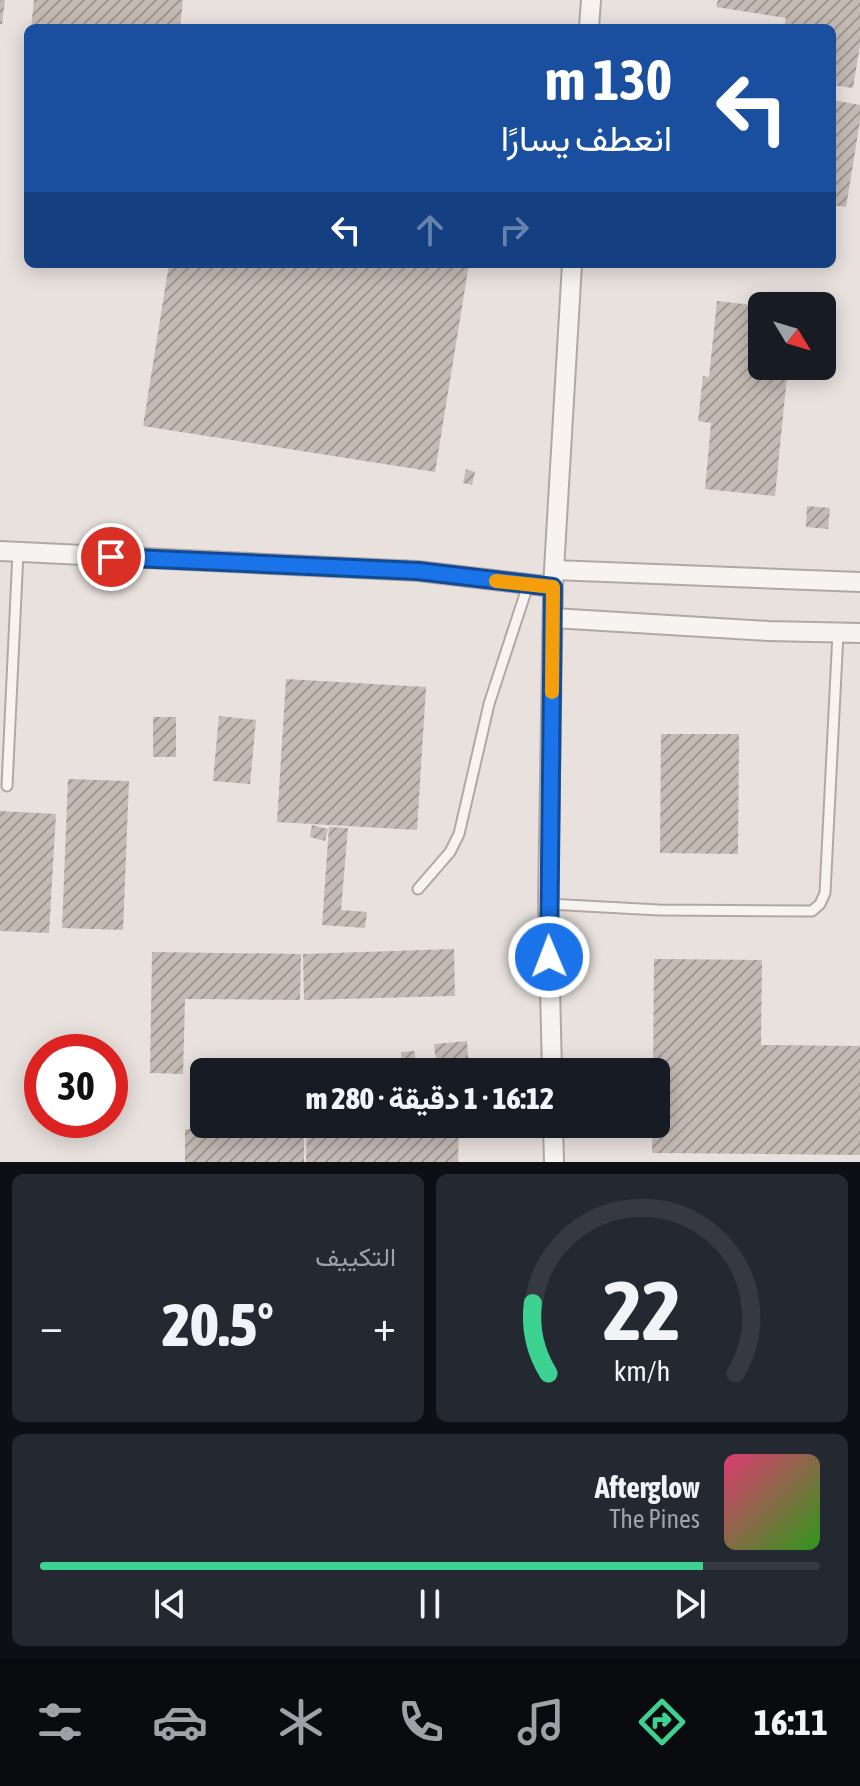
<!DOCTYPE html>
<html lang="ar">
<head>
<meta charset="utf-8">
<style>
	body { margin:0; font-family:"Asap Condensed",Vazirmatn,sans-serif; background:#242831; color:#f1f3f6; direction:rtl; height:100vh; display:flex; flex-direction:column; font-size:30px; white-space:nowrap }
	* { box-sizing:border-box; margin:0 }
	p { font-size:26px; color:#9ea1a6 }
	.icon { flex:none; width:44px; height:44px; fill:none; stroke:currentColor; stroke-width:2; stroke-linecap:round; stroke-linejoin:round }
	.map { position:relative; height:1162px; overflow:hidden; direction:ltr }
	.side { display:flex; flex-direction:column; gap:12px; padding:12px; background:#0d0f14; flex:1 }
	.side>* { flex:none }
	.banner { position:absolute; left:24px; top:24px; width:812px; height:244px; border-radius:12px; box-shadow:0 4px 20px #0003; direction:rtl; background:#1a4fa0; color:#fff; overflow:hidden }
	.needle { width:52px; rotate:128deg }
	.buttons { position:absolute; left:748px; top:292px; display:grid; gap:16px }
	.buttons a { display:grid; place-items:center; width:88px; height:88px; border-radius:12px; background:#171b24; box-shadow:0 4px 20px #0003; font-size:40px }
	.speed { position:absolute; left:24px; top:1034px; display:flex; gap:16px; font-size:40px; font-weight:700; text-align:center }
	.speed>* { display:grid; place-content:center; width:104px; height:104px; border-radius:50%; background:#171b24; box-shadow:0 4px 20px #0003; line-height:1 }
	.speed .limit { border:12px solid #d22; background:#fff; color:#111 }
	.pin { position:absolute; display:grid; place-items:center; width:68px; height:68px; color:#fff; margin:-34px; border:4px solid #fff; border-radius:50%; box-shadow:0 2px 8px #0007 }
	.me { position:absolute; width:88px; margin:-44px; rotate:359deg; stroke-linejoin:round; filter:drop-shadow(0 0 6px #0008) }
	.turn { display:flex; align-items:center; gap:28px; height:168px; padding:0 32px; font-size:36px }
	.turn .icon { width:104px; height:104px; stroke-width:2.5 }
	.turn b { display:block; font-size:56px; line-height:68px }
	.lanes { display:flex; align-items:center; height:76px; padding:0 32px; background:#0003; justify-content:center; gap:40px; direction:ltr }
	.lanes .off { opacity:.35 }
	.big { font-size:60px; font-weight:800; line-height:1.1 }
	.side .widget { flex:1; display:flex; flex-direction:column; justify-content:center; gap:12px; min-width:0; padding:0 28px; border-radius:12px; background:#242831 }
	.side .dial { align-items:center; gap:0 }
	.dial svg { height:208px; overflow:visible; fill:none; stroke:#363941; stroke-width:7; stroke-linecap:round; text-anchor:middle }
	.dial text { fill:#f1f3f6; stroke:none }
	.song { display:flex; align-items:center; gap:24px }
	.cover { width:96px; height:96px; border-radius:12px; background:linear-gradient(135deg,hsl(340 70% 55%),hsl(110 70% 35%)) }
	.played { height:8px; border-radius:4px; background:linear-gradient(90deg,#3ed292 85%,#363941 85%) }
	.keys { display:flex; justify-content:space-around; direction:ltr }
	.heat { display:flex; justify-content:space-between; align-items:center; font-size:44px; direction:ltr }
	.side .tiles { flex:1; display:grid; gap:12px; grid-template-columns:1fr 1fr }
	.widget:last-child { grid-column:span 2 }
	.trip { position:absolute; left:190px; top:1058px; width:480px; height:80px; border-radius:12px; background:#171b24; box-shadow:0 4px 20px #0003; font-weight:800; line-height:80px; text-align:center; direction:rtl }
	.tabs { display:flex; height:128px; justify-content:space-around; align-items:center; background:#090b0e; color:#9ea1a6 }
	.tabs .icon { width:56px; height:56px }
	.tabs .current { color:#3ed292 }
	.tabs b { font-size:36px; color:#f1f3f6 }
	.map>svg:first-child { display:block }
	.building { fill:url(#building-hatch) }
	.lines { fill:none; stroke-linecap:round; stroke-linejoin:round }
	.lane-casing { stroke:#b2a8a3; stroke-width:13 }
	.street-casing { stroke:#b2a8a3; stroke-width:22 }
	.lane { stroke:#f6f3f1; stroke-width:9 }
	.street { stroke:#f6f3f1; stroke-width:18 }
	.route-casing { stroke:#114b97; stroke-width:20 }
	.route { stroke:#1a73e8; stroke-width:14 }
	.slow { stroke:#f59e0b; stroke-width:14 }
</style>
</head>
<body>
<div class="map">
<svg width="860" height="1162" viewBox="0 0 860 1162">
	<defs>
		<pattern id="building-hatch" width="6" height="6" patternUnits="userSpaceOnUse" patternTransform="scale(2)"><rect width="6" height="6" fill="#c5bbb5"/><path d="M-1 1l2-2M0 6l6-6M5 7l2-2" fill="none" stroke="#a19893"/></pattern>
	</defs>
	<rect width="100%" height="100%" fill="#e8e1de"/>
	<g class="building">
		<path d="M0 0H5L2 24H0Z"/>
		<path d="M34 0H183L180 28H31Z"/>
		<path d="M718 0H860V45L853 88 832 85V28H784L786 18 716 7Z"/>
		<path d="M832 100 860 105V121L846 207 832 205Z"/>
		<path d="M169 264H469L435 472 143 426Z"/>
		<path d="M717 301 762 306V366H788L775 496 705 489 711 423 698 421 703 376 709 377Z"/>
		<path d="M466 469 475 472 472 485 463 483Z"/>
		<path d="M807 506 830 508 828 529 806 527Z"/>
		<path d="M286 679 426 687 417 830 277 822Z"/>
		<path d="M219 716 256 720 250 784 213 781Z"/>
		<rect x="153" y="717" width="23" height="40"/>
		<path d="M661 734H739L738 854 660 853Z"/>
		<path d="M68 779 129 781 123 930 62 928Z"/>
		<path d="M0 811 56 814 49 933 0 931Z"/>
		<path d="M312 825 328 829 325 841 310 837Z"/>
		<path d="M329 827 348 828 341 910 367 912 365 928 322 925Z"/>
		<path d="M454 949 455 996 304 1000 303 954Z"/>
		<path d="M152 952 301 954 300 1000 185 999 183 1074 150 1073Z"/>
		<path d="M654 959 762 960 761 1045 860 1046V1155L652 1153V1124H656V1072H653Z"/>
		<path d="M467 1041 469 1072H437L434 1044Z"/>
		<path d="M415 1051V1072H402L401 1052Z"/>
		<path d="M307 1124H459L458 1162H306Z"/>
		<rect x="185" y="1129" width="119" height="33"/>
	</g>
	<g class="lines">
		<defs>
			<g id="lane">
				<path d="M7 786 18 552"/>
				<path d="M418 889 450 852 459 834 489 704 528 585"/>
				<path d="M548 904 659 910 812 911 820 904 825 893 838 633"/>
			</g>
			<g id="street">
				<path d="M589 28 591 0"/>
				<path d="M0 551 418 571 553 587"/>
				<path d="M554 570 860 582"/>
				<path d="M553 618 768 631 860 633"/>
				<path d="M552 1072 548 904 553 587 572 264"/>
				<path d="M553 1124 554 1162"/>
			</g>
		</defs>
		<use href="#lane" class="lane-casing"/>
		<use href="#street" class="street-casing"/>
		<use href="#lane" class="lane"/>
		<use href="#street" class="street"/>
	</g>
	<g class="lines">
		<defs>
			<path id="route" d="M111 557 418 571 553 587 549 957"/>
		</defs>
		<use href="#route" class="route-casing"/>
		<use href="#route" class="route"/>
		<path class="slow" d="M496 581 553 587 552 692"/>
	</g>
</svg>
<div class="buttons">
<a><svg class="needle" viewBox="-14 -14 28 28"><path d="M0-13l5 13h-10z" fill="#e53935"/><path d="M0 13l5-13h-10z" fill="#9ea1a6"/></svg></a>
</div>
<div class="speed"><div class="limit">30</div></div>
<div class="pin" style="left:111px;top:557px;background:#d93025"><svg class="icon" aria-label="arrive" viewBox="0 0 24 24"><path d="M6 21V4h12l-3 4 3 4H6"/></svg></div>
<svg class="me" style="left:549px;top:957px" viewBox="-20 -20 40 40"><circle r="17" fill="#1a73e8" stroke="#fff" stroke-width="3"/><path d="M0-11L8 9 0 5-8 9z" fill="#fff"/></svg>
<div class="trip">16:12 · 1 دقيقة · 280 m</div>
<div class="banner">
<div class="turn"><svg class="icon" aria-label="left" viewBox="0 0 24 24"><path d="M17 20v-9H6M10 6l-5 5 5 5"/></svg><div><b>130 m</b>انعطف يسارًا</div></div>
<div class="lanes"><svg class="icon" aria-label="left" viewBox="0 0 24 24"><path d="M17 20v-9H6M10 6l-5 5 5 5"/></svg><svg class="icon off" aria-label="ahead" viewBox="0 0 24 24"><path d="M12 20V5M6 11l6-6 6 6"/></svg><svg class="icon off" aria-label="right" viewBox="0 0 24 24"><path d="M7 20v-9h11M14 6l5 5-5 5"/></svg></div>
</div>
</div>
<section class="side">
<div class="tiles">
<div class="widget dial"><svg viewBox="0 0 100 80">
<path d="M14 69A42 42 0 1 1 86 69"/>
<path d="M14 69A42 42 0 0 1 8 42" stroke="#3ed292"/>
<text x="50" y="56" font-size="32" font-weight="700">22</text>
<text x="50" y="72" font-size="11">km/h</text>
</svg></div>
<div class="widget"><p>التكييف</p>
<div class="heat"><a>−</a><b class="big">20.5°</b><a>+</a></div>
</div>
<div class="widget">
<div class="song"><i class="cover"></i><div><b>Afterglow</b><p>The Pines</p></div></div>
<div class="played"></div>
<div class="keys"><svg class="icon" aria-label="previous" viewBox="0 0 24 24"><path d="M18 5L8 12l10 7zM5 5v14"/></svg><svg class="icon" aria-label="pause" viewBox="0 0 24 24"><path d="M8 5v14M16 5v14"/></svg><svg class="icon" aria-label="next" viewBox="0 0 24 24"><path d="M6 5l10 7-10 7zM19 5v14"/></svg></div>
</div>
</div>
</section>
<nav class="tabs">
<b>16:11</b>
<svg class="icon current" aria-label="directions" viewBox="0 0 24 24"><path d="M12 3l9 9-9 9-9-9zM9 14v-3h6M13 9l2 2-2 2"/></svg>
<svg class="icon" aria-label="music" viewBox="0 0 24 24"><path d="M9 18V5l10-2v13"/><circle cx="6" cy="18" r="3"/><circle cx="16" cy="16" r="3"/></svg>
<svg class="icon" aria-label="phone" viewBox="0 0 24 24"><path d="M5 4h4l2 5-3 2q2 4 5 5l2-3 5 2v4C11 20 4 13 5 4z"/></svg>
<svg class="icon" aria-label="climate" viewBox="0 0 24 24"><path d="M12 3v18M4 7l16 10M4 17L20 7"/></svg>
<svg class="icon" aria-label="car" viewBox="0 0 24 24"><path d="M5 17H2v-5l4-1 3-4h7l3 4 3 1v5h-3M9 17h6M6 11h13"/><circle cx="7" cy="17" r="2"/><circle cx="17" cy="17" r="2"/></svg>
<svg class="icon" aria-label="filters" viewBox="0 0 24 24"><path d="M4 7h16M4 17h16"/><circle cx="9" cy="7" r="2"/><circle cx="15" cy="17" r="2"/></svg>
</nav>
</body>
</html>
